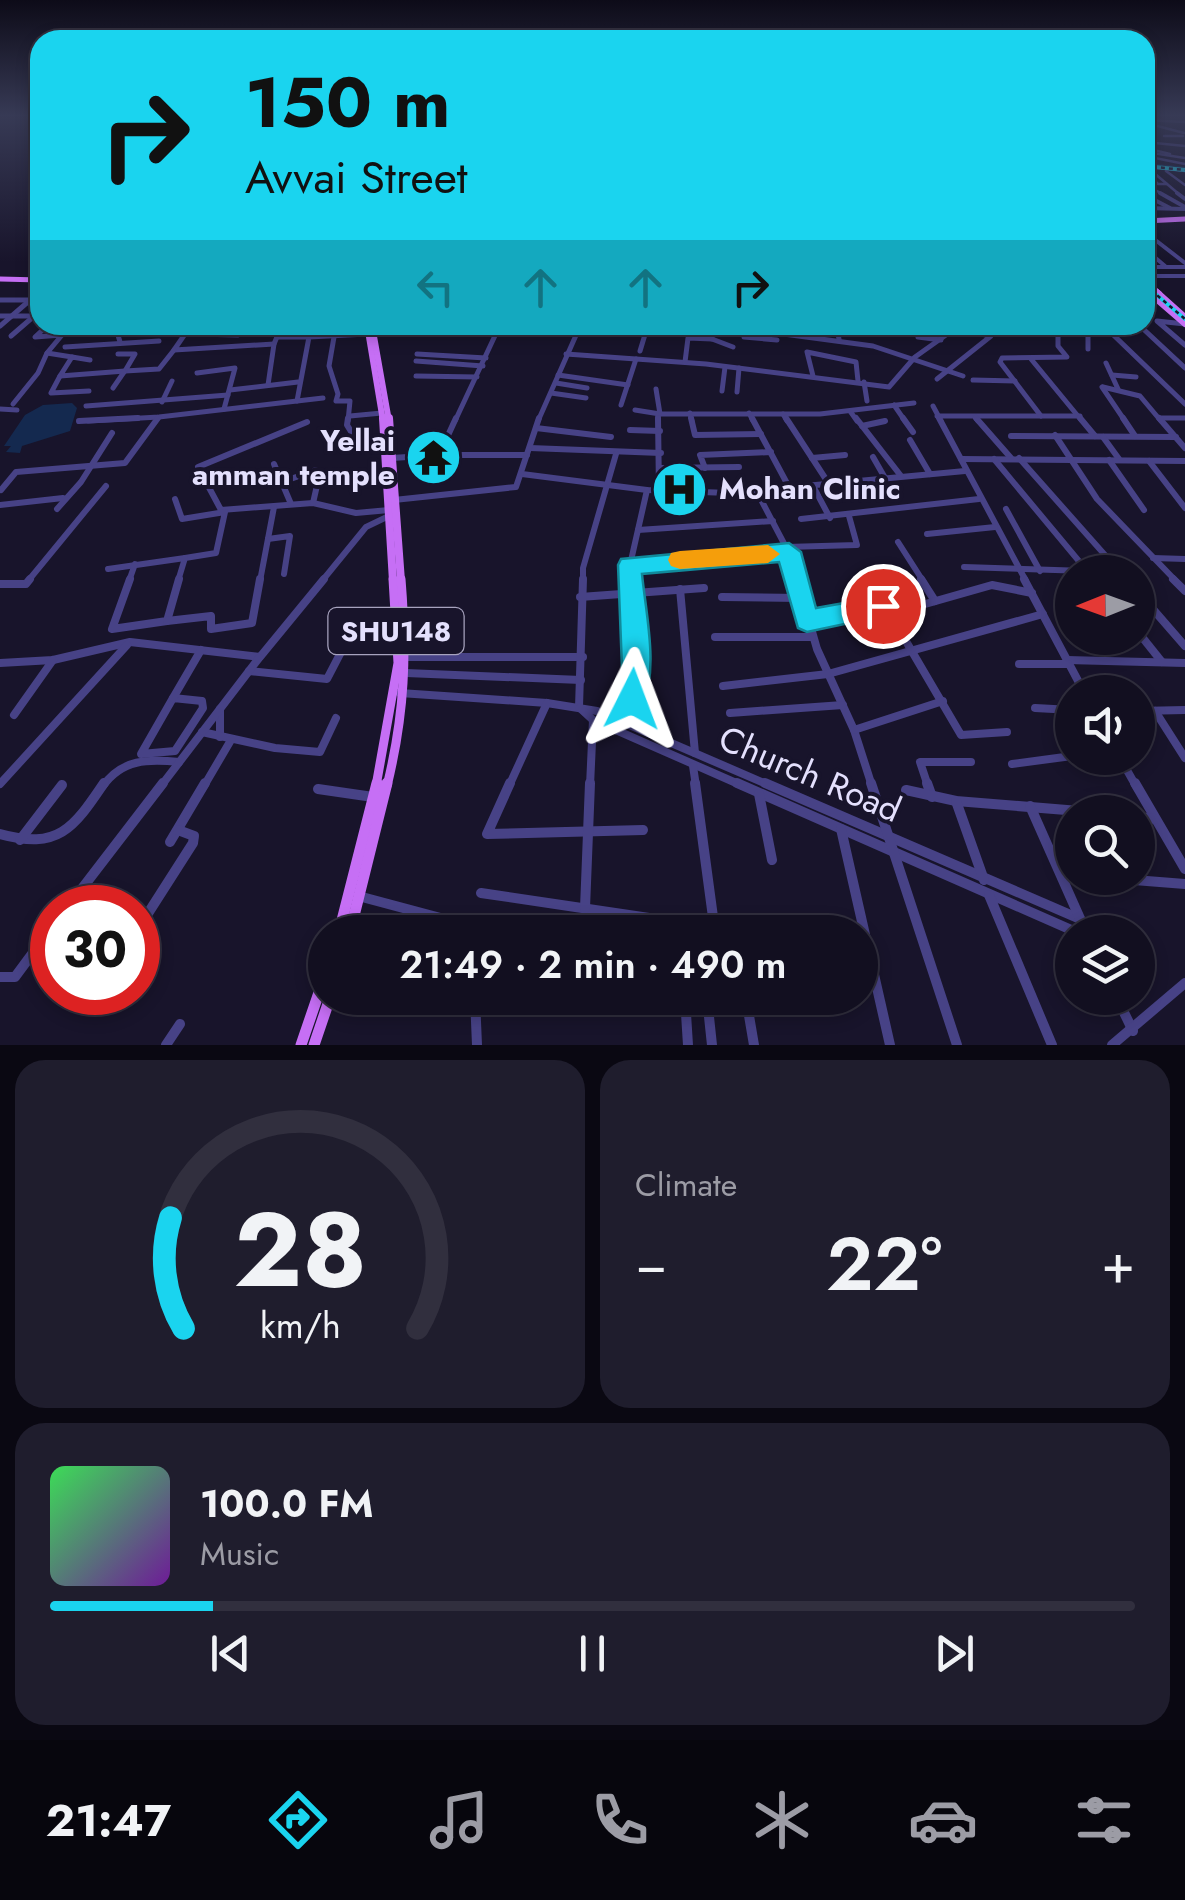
<!DOCTYPE html>
<html lang="en">
<head>
<meta charset="utf-8">
<style>
	body { margin:0; font-family:Jost,sans-serif; background:#1f1d2d; color:#f1f3f6; height:100vh; display:flex; flex-direction:column; font-size:38px; white-space:nowrap }
	* { box-sizing:border-box; margin:0 }
	p { font-size:32px; color:#9c9ca5 }
	.icon { flex:none; width:55px; height:55px; fill:none; stroke:currentColor; stroke-width:2; stroke-linecap:round; stroke-linejoin:round }
	.map { position:relative; height:1045px; overflow:hidden }
	.sheet { display:flex; flex-direction:column; gap:15px; padding:15px; background:#0a0812; flex:1 }
	.sheet>* { flex:none }
	.top-card { position:absolute; left:30px; top:30px; width:1125px; height:305px; border-radius:30px; box-shadow:0 5px 15px #0003,0 0 0 2px #312f3e; background:#1ad4ef; color:#111; overflow:hidden }
	.needle { width:65px; rotate:269deg }
	.controls { position:absolute; left:1055px; top:555px; display:grid; gap:20px }
	.controls a { display:grid; place-items:center; width:100px; height:100px; border-radius:50%; background:#120f20; box-shadow:0 5px 15px #0003,0 0 0 2px #312f3e; font-size:50px }
	.speed { position:absolute; left:30px; top:885px; display:flex; gap:20px; font-size:50px; font-weight:700; text-align:center }
	.speed>* { display:grid; place-content:center; width:130px; height:130px; border-radius:50%; background:#120f20; box-shadow:0 5px 15px #0003,0 0 0 2px #312f3e; line-height:1 }
	.speed .limit { border:15px solid #d22; background:#fff; color:#111 }
	.pin { position:absolute; display:grid; place-items:center; width:85px; height:85px; color:#fff; margin:-42px; border:5px solid #fff; border-radius:50%; box-shadow:0 2px 10px #0007 }
	.me { position:absolute; width:110px; margin:-55px; rotate:3deg; stroke-linejoin:round; filter:drop-shadow(0 0 8px #0008) }
	.turn { display:flex; align-items:center; gap:35px; height:210px; padding:0 50px; font-size:45px }
	.turn .icon { width:130px; height:130px; stroke-width:2.5 }
	.turn b { display:block; font-size:70px; line-height:85px }
	.lanes { display:flex; align-items:center; height:95px; padding:0 50px; background:#0003; justify-content:center; gap:50px; direction:ltr }
	.lanes .off { opacity:.35 }
	.big { font-size:75px; font-weight:600; line-height:1.1 }
	.sheet .widget { flex:1; display:flex; flex-direction:column; justify-content:center; gap:15px; min-width:0; padding:0 35px; border-radius:30px; background:#1f1d2d }
	.sheet .dial { align-items:center; gap:0 }
	.dial svg { height:260px; overflow:visible; fill:none; stroke:#312f3e; stroke-width:7; stroke-linecap:round; text-anchor:middle }
	.dial text { fill:#f1f3f6; stroke:none }
	.song { display:flex; align-items:center; gap:30px }
	.cover { width:120px; height:120px; border-radius:15px; background:linear-gradient(135deg,hsl(130 70% 55%),hsl(280 70% 35%)) }
	.played { height:10px; border-radius:5px; background:linear-gradient(90deg,#1ad4ef 15%,#312f3e 15%) }
	.keys { display:flex; justify-content:space-around; direction:ltr }
	.heat { display:flex; justify-content:space-between; align-items:center; font-size:55px; direction:ltr }
	.sheet .tiles { flex:1; display:grid; gap:15px; grid-template-columns:1fr 1fr }
	.widget:last-child { grid-column:span 2 }
	.trip { position:absolute; left:308px; top:915px; width:570px; height:100px; border-radius:50px; background:#120f20; box-shadow:0 5px 15px #0003,0 0 0 2px #312f3e; font-weight:600; line-height:100px; text-align:center }
	.dock { display:flex; height:160px; justify-content:space-around; align-items:center; background:#07060d; color:#9c9ca5 }
	.dock .icon { width:70px; height:70px }
	.dock .selected { color:#1ad4ef }
	.dock b { font-size:45px; color:#f1f3f6 }
	.map>svg:first-child { display:block }
	.water { fill:#14294f }
	.lines { fill:none; stroke-linecap:round; stroke-linejoin:round }
	.stream { stroke:#14294f; stroke-width:2.5 }
	.minor-far5 { stroke:#474286; stroke-width:2.5 }
	.minor-far4 { stroke:#474286; stroke-width:4 }
	.minor-far3 { stroke:#474286; stroke-width:5 }
	.minor-far2 { stroke:#474286; stroke-width:6 }
	.minor-far1 { stroke:#474286; stroke-width:8 }
	.minor { stroke:#474286; stroke-width:10 }
	.major-far4 { stroke:#c66ff5; stroke-width:5 }
	.major-far3 { stroke:#c66ff5; stroke-width:6 }
	.major-far2 { stroke:#c66ff5; stroke-width:8 }
	.major-far1 { stroke:#c66ff5; stroke-width:9 }
	.major { stroke:#c66ff5; stroke-width:11 }
	.rail-casing { stroke:#1ad4ef; stroke-width:4 }
	.rail { stroke:#18142b; stroke-width:2.5; stroke-dasharray:4; stroke-linecap:butt }
	.route { fill:#1ad4ef; stroke:#118a9b; stroke-width:2.5 }
	.slow { fill:#f59e0b }
	.labels { text-anchor:middle; stroke-width:8; stroke-linejoin:round; paint-order:stroke }
	.shield { fill:#18142b; stroke:#a7a3be; stroke-width:2.5 }
	.shield-label { font-size:28px; font-weight:bold; fill:#e4e0fd }
	.poi-label { font-size:30px; font-weight:bold; fill:#e4e0fd; stroke:#18142b; text-anchor:end }
	.near-street-label { font-size:35px; fill:#e4e0fd; stroke:#18142b }
</style>
</head>
<body>
<div class="map">
<svg width="1185" height="1045" viewBox="0 0 1185 1045">
	<rect width="100%" height="100%" fill="#18142b"/>
	<path class="water" d="M72 403 77 408 70 431 22 446 20 453 6 452 11 446H4L25 415 43 405Z"/>
	<g class="lines">
		<path class="stream" d="M1145 164 1185 168"/>
		<g class="minor-far5">
			<path d="M1145 120 1185 122"/>
			<path d="M1146 123 1184 133"/>
			<path d="M1145 132 1154 136"/>
			<path d="M1164 136H1183"/>
			<path d="M1145 142 1185 146"/>
			<path d="M1145 148 1170 154"/>
			<path d="M1146 152 1185 158"/>
			<path d="M1145 156 1185 164"/>
			<path d="M1146 167 1185 171"/>
			<path d="M1147 167 1180 195"/>
			<path d="M1145 171 1158 184H1167"/>
			<path d="M1166 171 1185 185"/>
			<path d="M1145 184 1164 195"/>
		</g>
		<g class="minor-far4">
			<path d="M1160 193 1185 207"/>
			<path d="M1177 193 1185 199"/>
			<path d="M1145 195 1170 208"/>
			<path d="M1145 208 1185 209"/>
			<path d="M1145 232 1185 263"/>
			<path d="M1145 249 1165 266"/>
			<path d="M1145 267H1185"/>
			<path d="M1145 276H1185"/>
		</g>
		<g class="minor-far3">
			<path d="M0 300H40"/>
			<path d="M0 316H40"/>
			<path d="M1185 324 1157 321 1185 345"/>
			<path d="M48 325 35 337 62 335 47 353 72 357"/>
			<path d="M115 325 120 342"/>
			<path d="M145 325 152 333 238 335 246 325"/>
			<path d="M479 325 577 333"/>
			<path d="M597 325 647 329"/>
			<path d="M672 325V334"/>
			<path d="M711 325 712 339"/>
			<path d="M836 325 839 339"/>
			<path d="M862 325 866 329 900 332 907 325"/>
			<path d="M942 325 947 326"/>
			<path d="M1005 325 1023 330"/>
			<path d="M1062 325 1088 331V349"/>
			<path d="M1103 325 1185 404"/>
			<path d="M1139 325 1185 368"/>
			<path d="M0 326 29 301"/>
			<path d="M751 327 776 328"/>
			<path d="M958 327 989 336"/>
			<path d="M917 329 950 333"/>
			<path d="M93 330 94 325"/>
			<path d="M577 333 590 325"/>
			<path d="M776 333 873 346 963 376"/>
			<path d="M185 334 174 350 274 344"/>
			<path d="M11 336 33 317"/>
			<path d="M277 337H309"/>
			<path d="M334 337 329 366 338 394 336 401H350L348 421"/>
			<path d="M744 337 777 340"/>
			<path d="M918 337 941 340"/>
			<path d="M65 347 159 341"/>
			<path d="M640 351 647 328"/>
			<path d="M118 354H135L125 371 159 369 174 350"/>
			<path d="M417 354 486 358"/>
			<path d="M566 354 706 364 889 387 915 357 960 325"/>
			<path d="M1031 359 1082 421"/>
			<path d="M90 360 72 357 60 376 125 371"/>
			<path d="M416 361 483 366"/>
			<path d="M685 362 688 338 712 339 733 347"/>
			<path d="M1106 363 1118 389"/>
			<path d="M197 373 235 368 224 409"/>
			<path d="M558 375 628 385"/>
			<path d="M1112 375 1136 377"/>
			<path d="M60 376 51 393 89 391"/>
			<path d="M416 376 477 377"/>
			<path d="M813 376 807 352 856 362 858 381"/>
			<path d="M937 379 991 336"/>
			<path d="M973 380 1015 381"/>
			<path d="M864 382 867 401"/>
			<path d="M556 383 587 388"/>
			<path d="M268 385 274 344 282 325"/>
			<path d="M1102 387 1125 421"/>
			<path d="M1103 387 1140 396 1161 421"/>
			<path d="M113 388 124 372"/>
			<path d="M230 390 298 382"/>
			<path d="M722 391 725 367"/>
			<path d="M737 392 739 368"/>
			<path d="M551 393 586 398"/>
			<path d="M297 401 323 398"/>
			<path d="M162 402 172 381"/>
			<path d="M13 404 38 373 47 353"/>
			<path d="M621 405 636 359"/>
			<path d="M894 405 905 421"/>
			<path d="M86 406 228 395"/>
			<path d="M933 406 941 421"/>
			<path d="M0 409 17 410"/>
			<path d="M635 410 660 414 656 389"/>
			<path d="M850 411 857 421"/>
			<path d="M690 413 692 421"/>
			<path d="M749 413 753 421"/>
			<path d="M783 414 787 421"/>
			<path d="M350 416 382 413"/>
			<path d="M937 416H1080"/>
			<path d="M1041 416 1000 362 1002 358 1067 357 1058 346V325"/>
			<path d="M975 417 978 421"/>
			<path d="M1161 418H1185"/>
			<path d="M88 421 159 417 297 401 309 337 367 334"/>
			<path d="M455 421 500 325"/>
			<path d="M538 421 577 333"/>
			<path d="M658 421V414H820L914 403"/>
		</g>
		<g class="minor-far2">
			<path d="M348 418 347 425 363 451"/>
			<path d="M658 418 659 491"/>
			<path d="M691 418 695 435 761 434"/>
			<path d="M752 418 790 489"/>
			<path d="M786 418 829 484"/>
			<path d="M856 418 901 476"/>
			<path d="M903 418 913 432"/>
			<path d="M939 418 1026 581"/>
			<path d="M976 418 1011 458"/>
			<path d="M1080 418 1095 436"/>
			<path d="M1123 418 1135 436"/>
			<path d="M1159 418 1185 448"/>
			<path d="M79 421 138 418"/>
			<path d="M307 422 198 467 221 510 313 503 356 513 389 510"/>
			<path d="M862 426 885 421"/>
			<path d="M536 428 611 437"/>
			<path d="M630 430 660 431"/>
			<path d="M1055 435 1097 499 1176 581"/>
			<path d="M1011 436 1176 437"/>
			<path d="M1103 437 1119 459"/>
			<path d="M910 440 930 474"/>
			<path d="M530 448 661 453"/>
			<path d="M439 455H527"/>
			<path d="M873 457 885 478"/>
			<path d="M392 458 439 455 456 418"/>
			<path d="M812 458 845 455"/>
			<path d="M1019 458 1120 572"/>
			<path d="M961 459 1185 461"/>
			<path d="M994 459 1088 572"/>
			<path d="M1109 460 1144 510"/>
			<path d="M1149 461 1185 508"/>
			<path d="M274 464 291 504"/>
			<path d="M661 468 739 467"/>
			<path d="M705 468 700 455 771 452"/>
			<path d="M522 474 647 490 729 493 965 471"/>
			<path d="M282 482 316 470"/>
			<path d="M813 486 830 518"/>
			<path d="M1 490 16 472 125 463 158 418"/>
			<path d="M757 492 789 553 797 581"/>
			<path d="M175 499 182 519 225 512 216 553 185 558 178 581"/>
			<path d="M394 500 516 487 539 418"/>
			<path d="M313 503 318 481 345 484"/>
			<path d="M0 505 63 498"/>
			<path d="M57 509 81 482 112 433"/>
			<path d="M1006 509 1040 571"/>
			<path d="M801 519 979 499"/>
			<path d="M638 530 773 521"/>
			<path d="M927 534 995 527"/>
			<path d="M268 539 290 536 284 574"/>
			<path d="M898 542 923 581"/>
			<path d="M786 547 857 545 849 516"/>
			<path d="M1153 558 1185 559"/>
			<path d="M630 565 789 553"/>
			<path d="M964 567 1086 571"/>
			<path d="M108 569 185 558"/>
			<path d="M28 581 106 486"/>
			<path d="M129 581 135 564"/>
			<path d="M260 581 274 507"/>
			<path d="M322 581 366 527 391 515"/>
			<path d="M583 581V568L616 454"/>
			<path d="M631 581 630 565 647 490"/>
		</g>
		<g class="minor-far1">
			<path d="M130 579 112 629 167 621 179 579"/>
			<path d="M797 579 817 649 854 730 872 786"/>
			<path d="M921 579 935 601"/>
			<path d="M1024 579 1084 692"/>
			<path d="M1173 579 1185 591"/>
			<path d="M0 584H26L30 579"/>
			<path d="M870 588 890 614 961 735 1007 732"/>
			<path d="M680 589 695 753"/>
			<path d="M1138 592 1185 646"/>
			<path d="M580 597 704 588"/>
			<path d="M722 597 800 598"/>
			<path d="M1058 600H1072"/>
			<path d="M890 614 992 585 1032 593"/>
			<path d="M167 621 211 616V629L252 623 260 579"/>
			<path d="M807 621 884 607"/>
			<path d="M1138 632 1162 662"/>
			<path d="M715 637H812"/>
			<path d="M407 657H583"/>
			<path d="M1067 660 1185 663"/>
			<path d="M0 663 53 660 130 642 260 657 324 579"/>
			<path d="M1019 664H1068"/>
			<path d="M249 671 327 679 352 631"/>
			<path d="M406 673 581 680"/>
			<path d="M723 686 828 674 1043 614"/>
			<path d="M400 693 547 703 597 711 771 786"/>
			<path d="M173 698 202 701 203 708 175 751 141 754Z"/>
			<path d="M173 698 201 650"/>
			<path d="M579 707 583 579"/>
			<path d="M580 708 593 720 743 786"/>
			<path d="M1035 708 1072 710"/>
			<path d="M220 709V737"/>
			<path d="M1138 711 1185 710"/>
			<path d="M1155 711 1185 758"/>
			<path d="M730 713 843 705"/>
			<path d="M14 715 53 660"/>
			<path d="M626 723 636 668 631 579"/>
			<path d="M854 730 943 701"/>
			<path d="M202 732 275 748 320 752 336 718"/>
			<path d="M1120 758 1136 786"/>
			<path d="M1012 764 1072 756"/>
			<path d="M693 766 696 786"/>
			<path d="M0 784 127 645"/>
			<path d="M103 786C122 759 148 759 179 762"/>
			<path d="M161 786 259 658"/>
			<path d="M204 786 231 740"/>
			<path d="M509 786 547 703"/>
			<path d="M590 786 593 720"/>
			<path d="M928 786 920 762H971"/>
		</g>
		<g class="minor">
			<path d="M510 783 487 834 643 830"/>
			<path d="M695 783 715 932"/>
			<path d="M737 783 1076 932"/>
			<path d="M765 783 1080 919"/>
			<path d="M871 783 957 1045"/>
			<path d="M927 783 932 797"/>
			<path d="M1135 783 1185 869"/>
			<path d="M318 789 373 797"/>
			<path d="M906 790 956 801 1091 812"/>
			<path d="M759 794 772 860"/>
			<path d="M956 801 984 880"/>
			<path d="M1030 806 1086 932"/>
			<path d="M1138 817 1155 819"/>
			<path d="M841 829 890 1045"/>
			<path d="M0 834C58 850 73 829 104 783"/>
			<path d="M20 840 62 785"/>
			<path d="M170 842 205 783"/>
			<path d="M1109 878 1185 884"/>
			<path d="M481 893 649 918 715 922"/>
			<path d="M989 895 1052 1045"/>
			<path d="M362 897 463 924 468 932"/>
			<path d="M67 908 163 783"/>
			<path d="M585 908 590 783"/>
			<path d="M138 929 193 843 194 836 178 830"/>
			<path d="M0 977H15L52 927"/>
			<path d="M475 998 477 1045"/>
			<path d="M685 998 688 1045"/>
			<path d="M707 998 712 1045"/>
			<path d="M746 998 754 1045"/>
			<path d="M1117 998 1133 1031"/>
			<path d="M166 1045 180 1024"/>
			<path d="M1112 1045 1185 983"/>
		</g>
		<g class="major-far4">
			<path d="M1145 221 1185 219"/>
			<path d="M0 279 40 280"/>
			<path d="M1145 281 1160 294"/>
			<path d="M1145 289 1151 294"/>
		</g>
		<g class="major-far3">
			<path d="M1148 292 1185 324"/>
			<path d="M1157 292 1185 317"/>
			<path d="M367 325 383 421"/>
			<path d="M372 325 389 421"/>
		</g>
		<g class="major-far2">
			<path d="M383 418 393 581"/>
			<path d="M389 418 401 581"/>
		</g>
		<g class="major-far1">
			<path d="M376 786 398 663 393 579"/>
			<path d="M387 786C405 713 407 653 401 579"/>
		</g>
		<g class="major">
			<path d="M339 932 377 783"/>
			<path d="M350 932 387 783"/>
			<path d="M301 1045 325 975"/>
			<path d="M314 1045 330 998"/>
		</g>
		<defs>
			<g id="rail">
				<path d="M1145 166 1185 170"/>
				<path d="M1145 285 1185 319"/>
			</g>
		</defs>
		<use href="#rail" class="rail-casing"/>
		<use href="#rail" class="rail"/>
	</g>
	<linearGradient id="sky" x2="0" y2="1"><stop stop-color="#0d0b18"/><stop offset="0.44" stop-color="#373a55"/><stop offset="1" stop-color="#373a55" stop-opacity="0"/></linearGradient>
	<rect width="1185" height="262" fill="url(#sky)"/>
	<path class="route" d="M789 543 801 552 816 608 883 596 892 599 896 606 892 614 807 632 798 628 779 562 642 574C646 615 659 669 642 708L632 712 621 708 617 699 622 668 618 565 621 559Z"/>
	<path class="slow" d="M768 545 780 554 768 563 680 569 671 566 668 560 671 553 680 551Z"/>
	<defs>
		<symbol id="temple-disc" viewBox="-11 -11 22 22"><circle r="9.5" fill="#1ad4ef" stroke="#18142b"/><path d="M0-6L5-2H3V0L6.5 2.5H4V6H1.5V3h-3V6H-4V2.5H-6.5L-3 0V-2H-5Z" fill="#111"/></symbol>
		<symbol id="hospital-disc" viewBox="-11 -11 22 22"><circle r="9.5" fill="#1ad4ef" stroke="#18142b"/><path d="M-5-5h3v3.5h4V-5h3V5h-3V1.5h-4V5h-3Z" fill="#111"/></symbol>
	</defs>
	<g fill-rule="evenodd">
		<use href="#temple-disc" x="402" y="426" width="63" height="63"/>
		<use href="#hospital-disc" x="648" y="458" width="63" height="63"/>
	</g>
	<g class="labels">
		<rect class="shield" x="328.5" y="608" width="135" height="46" rx="8"/>
		<g class="shield-label">
			<text x="396" y="641">SHU148</text>
		</g>
		<g class="poi-label">
			<text x="395" y="451">Yellai<tspan x="395" dy="34">amman temple</tspan></text>
			<text x="719" y="499" text-anchor="start">Mohan Clinic</text>
		</g>
		<g class="near-street-label">
			<text transform="translate(810 774) rotate(23)" y="12">Church Road</text>
		</g>
	</g>
</svg>
<div class="controls">
<a><svg class="needle" viewBox="-14 -14 28 28"><path d="M0-13l5 13h-10z" fill="#e53935"/><path d="M0 13l5-13h-10z" fill="#9c9ca5"/></svg></a>
<a><svg class="icon" aria-label="sound" viewBox="0 0 24 24"><path d="M4 9h4l5-4v14l-5-4H4zM17 9q2 3 0 6"/></svg></a>
<a><svg class="icon" aria-label="search" viewBox="0 0 24 24"><circle cx="10" cy="10" r="6"/><path d="M15 15l6 6"/></svg></a>
<a><svg class="icon" aria-label="layers" viewBox="0 0 24 24"><path d="M12 4l9 5-9 5-9-5zM3 14l9 5 9-5"/></svg></a>
</div>
<div class="speed"><div class="limit">30</div></div>
<div class="pin" style="left:883px;top:606px;background:#d93025"><svg class="icon" aria-label="arrive" viewBox="0 0 24 24"><path d="M6 21V4h12l-3 4 3 4H6"/></svg></div>
<svg class="me" style="left:632px;top:699px" viewBox="-20 -20 40 40"><path d="M0-17L14 15 0 8-14 15z" fill="#1ad4ef" stroke="#fff" stroke-width="4"/></svg>
<div class="trip">21:49 · 2 min · 490 m</div>
<div class="top-card">
<div class="turn"><svg class="icon" aria-label="right" viewBox="0 0 24 24"><path d="M7 20v-9h11M14 6l5 5-5 5"/></svg><div><b>150 m</b>Avvai Street</div></div>
<div class="lanes"><svg class="icon off" aria-label="left" viewBox="0 0 24 24"><path d="M17 20v-9H6M10 6l-5 5 5 5"/></svg><svg class="icon off" aria-label="ahead" viewBox="0 0 24 24"><path d="M12 20V5M6 11l6-6 6 6"/></svg><svg class="icon off" aria-label="ahead" viewBox="0 0 24 24"><path d="M12 20V5M6 11l6-6 6 6"/></svg><svg class="icon" aria-label="right" viewBox="0 0 24 24"><path d="M7 20v-9h11M14 6l5 5-5 5"/></svg></div>
</div>
</div>
<section class="sheet">
<div class="tiles">
<div class="widget dial"><svg viewBox="0 0 100 80">
<path d="M14 69A42 42 0 1 1 86 69"/>
<path d="M14 69A42 42 0 0 1 10 35" stroke="#1ad4ef"/>
<text x="50" y="56" font-size="32" font-weight="700">28</text>
<text x="50" y="72" font-size="11">km/h</text>
</svg></div>
<div class="widget"><p>Climate</p>
<div class="heat"><a>−</a><b class="big">22°</b><a>+</a></div>
</div>
<div class="widget">
<div class="song"><i class="cover"></i><div><b>100.0 FM</b><p>Music</p></div></div>
<div class="played"></div>
<div class="keys"><svg class="icon" aria-label="previous" viewBox="0 0 24 24"><path d="M18 5L8 12l10 7zM5 5v14"/></svg><svg class="icon" aria-label="pause" viewBox="0 0 24 24"><path d="M8 5v14M16 5v14"/></svg><svg class="icon" aria-label="next" viewBox="0 0 24 24"><path d="M6 5l10 7-10 7zM19 5v14"/></svg></div>
</div>
</div>
</section>
<nav class="dock">
<b>21:47</b>
<svg class="icon selected" aria-label="directions" viewBox="0 0 24 24"><path d="M12 3l9 9-9 9-9-9zM9 14v-3h6M13 9l2 2-2 2"/></svg>
<svg class="icon" aria-label="music" viewBox="0 0 24 24"><path d="M9 18V5l10-2v13"/><circle cx="6" cy="18" r="3"/><circle cx="16" cy="16" r="3"/></svg>
<svg class="icon" aria-label="phone" viewBox="0 0 24 24"><path d="M5 4h4l2 5-3 2q2 4 5 5l2-3 5 2v4C11 20 4 13 5 4z"/></svg>
<svg class="icon" aria-label="climate" viewBox="0 0 24 24"><path d="M12 3v18M4 7l16 10M4 17L20 7"/></svg>
<svg class="icon" aria-label="car" viewBox="0 0 24 24"><path d="M5 17H2v-5l4-1 3-4h7l3 4 3 1v5h-3M9 17h6M6 11h13"/><circle cx="7" cy="17" r="2"/><circle cx="17" cy="17" r="2"/></svg>
<svg class="icon" aria-label="filters" viewBox="0 0 24 24"><path d="M4 7h16M4 17h16"/><circle cx="9" cy="7" r="2"/><circle cx="15" cy="17" r="2"/></svg>
</nav>
</body>
</html>
